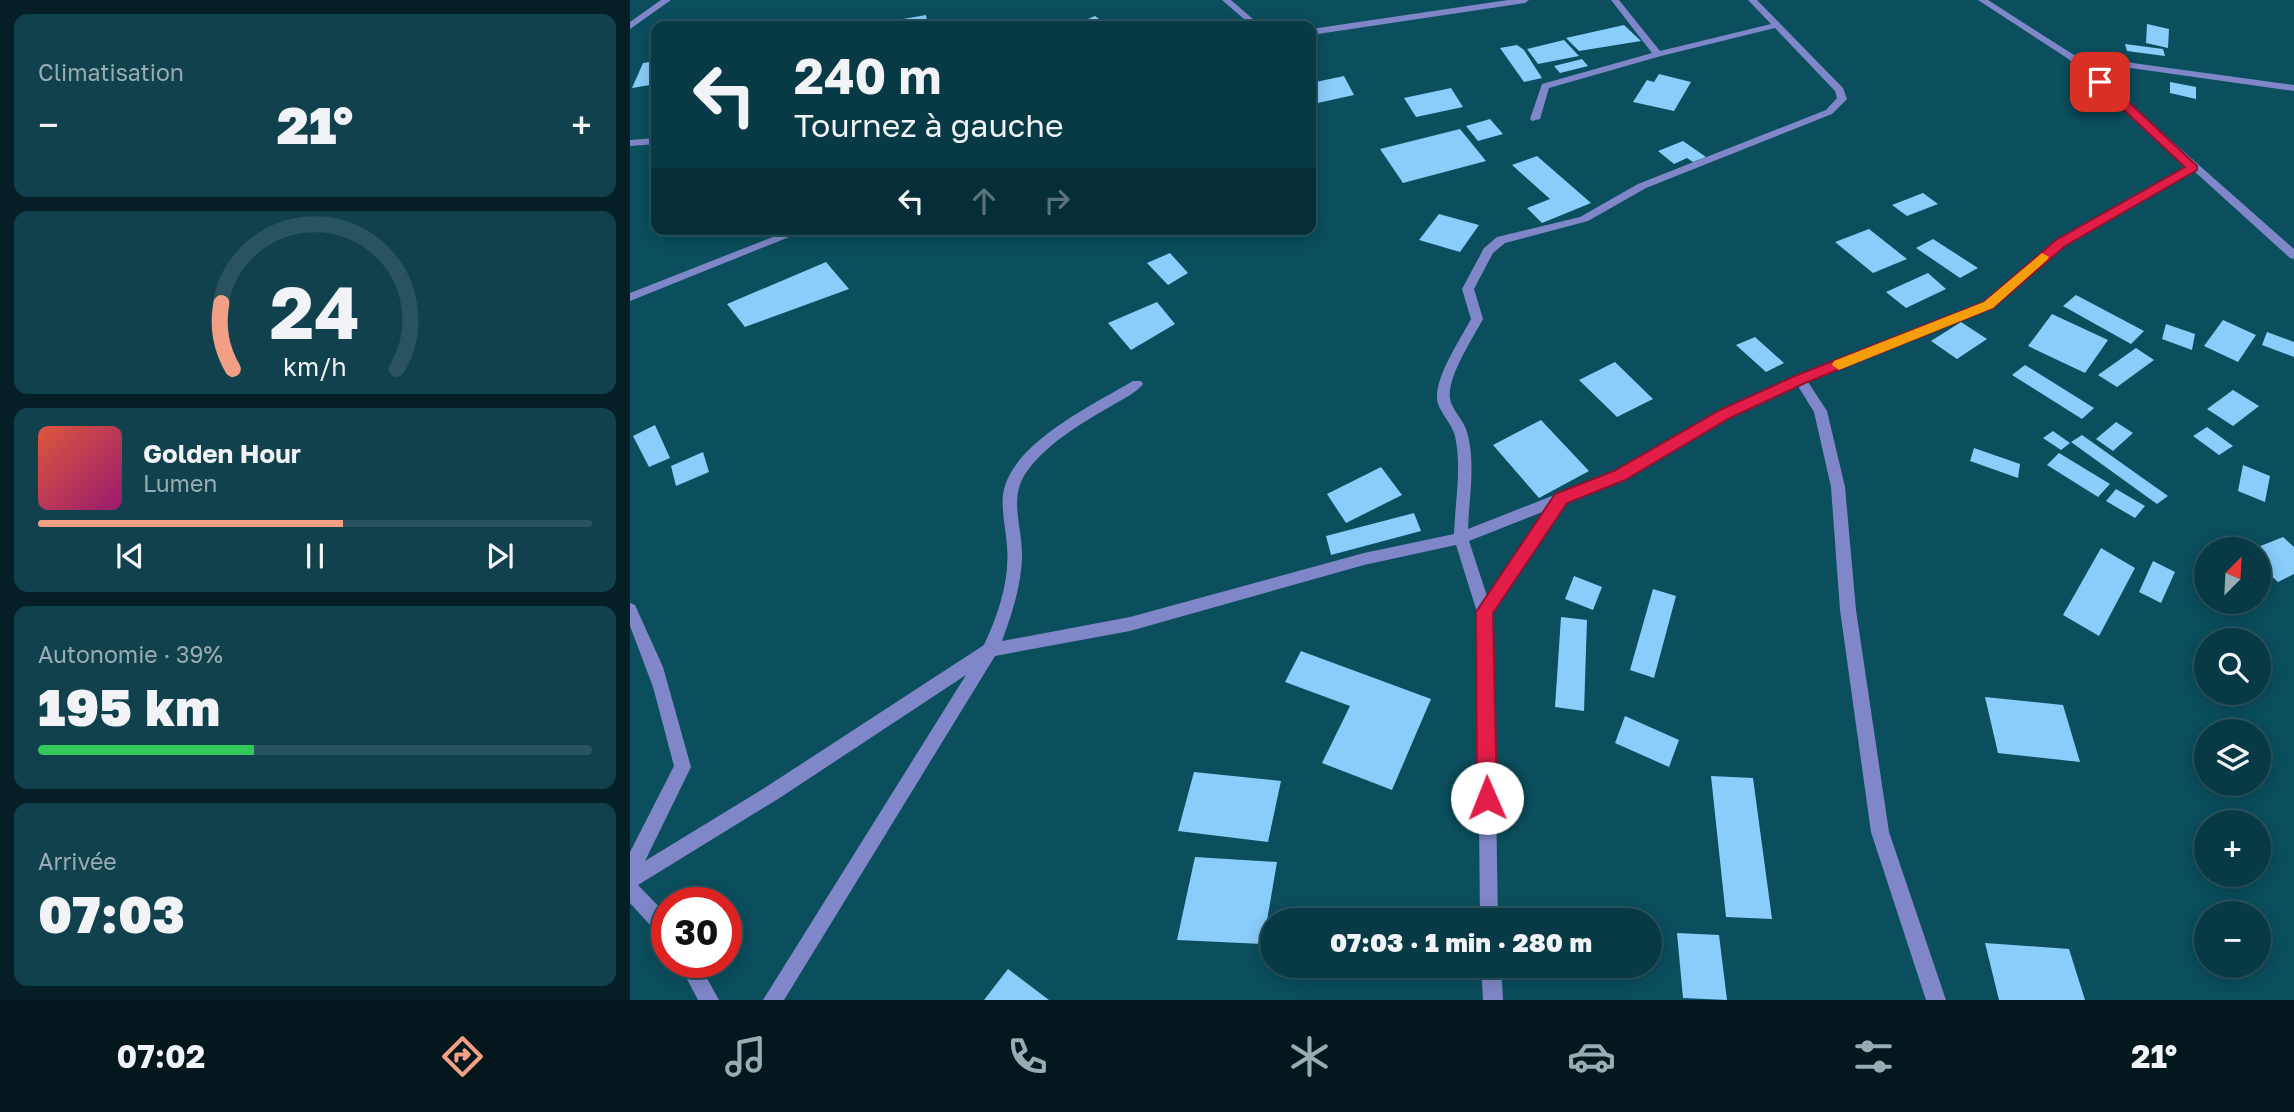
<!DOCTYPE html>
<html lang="fr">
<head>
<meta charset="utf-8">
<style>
	body { margin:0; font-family:"Golos Text",sans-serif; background:#11414d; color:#f1f3f6; height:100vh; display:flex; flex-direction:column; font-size:26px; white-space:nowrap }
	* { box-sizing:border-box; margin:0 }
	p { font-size:23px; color:#98adb3 }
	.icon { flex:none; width:38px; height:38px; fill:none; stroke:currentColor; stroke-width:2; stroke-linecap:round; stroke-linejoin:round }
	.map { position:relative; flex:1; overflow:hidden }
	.sheet { display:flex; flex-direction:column; gap:14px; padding:14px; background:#042026; width:630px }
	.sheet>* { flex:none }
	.banner { position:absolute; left:21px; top:21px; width:665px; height:214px; border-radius:14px; box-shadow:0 4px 18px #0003,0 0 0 2px #29545f; background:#083a46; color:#f1f3f6; overflow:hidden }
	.needle { width:46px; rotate:24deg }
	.tools { position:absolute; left:1564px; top:537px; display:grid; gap:14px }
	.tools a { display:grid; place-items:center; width:77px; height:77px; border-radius:50%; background:#083a46; box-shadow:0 4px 18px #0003,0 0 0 2px #29545f; font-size:35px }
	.speed { position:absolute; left:21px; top:887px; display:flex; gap:14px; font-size:35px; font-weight:700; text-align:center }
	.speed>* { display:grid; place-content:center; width:91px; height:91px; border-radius:50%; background:#083a46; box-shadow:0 4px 18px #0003,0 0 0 2px #29545f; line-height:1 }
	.speed .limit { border:10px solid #d22; background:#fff; color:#111 }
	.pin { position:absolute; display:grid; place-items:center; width:60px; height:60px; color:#fff; margin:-30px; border-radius:14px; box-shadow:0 4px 10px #0006 }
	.me { position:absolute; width:77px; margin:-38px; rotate:359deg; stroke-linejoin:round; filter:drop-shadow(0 0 5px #0008) }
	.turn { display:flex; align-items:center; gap:24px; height:147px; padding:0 28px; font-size:32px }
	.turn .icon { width:91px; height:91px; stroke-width:2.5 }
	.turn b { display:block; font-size:49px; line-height:60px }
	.lanes { display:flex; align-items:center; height:66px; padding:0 28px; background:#0003; justify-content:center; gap:35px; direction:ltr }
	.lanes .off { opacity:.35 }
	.big { font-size:52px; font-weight:800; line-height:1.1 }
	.sheet .widget { flex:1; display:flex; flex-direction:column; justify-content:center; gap:10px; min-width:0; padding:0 24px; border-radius:14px; background:#11414d }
	.sheet .dial { align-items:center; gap:0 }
	.dial svg { height:182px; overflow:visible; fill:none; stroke:#29545f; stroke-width:7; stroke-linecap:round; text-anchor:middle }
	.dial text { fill:#f1f3f6; stroke:none }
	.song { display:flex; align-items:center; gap:21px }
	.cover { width:84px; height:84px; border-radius:10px; background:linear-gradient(135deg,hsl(10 70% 55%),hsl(320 70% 35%)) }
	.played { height:7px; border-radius:4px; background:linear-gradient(90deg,#f39f85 55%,#29545f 55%) }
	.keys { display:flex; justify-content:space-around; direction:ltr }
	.heat { display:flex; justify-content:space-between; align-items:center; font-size:38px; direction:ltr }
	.charge { height:10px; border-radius:5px; background:linear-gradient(90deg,#34c759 39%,#29545f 0) }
	.trip { position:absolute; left:630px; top:908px; width:402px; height:70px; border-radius:35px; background:#083a46; box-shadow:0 4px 18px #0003,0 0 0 2px #29545f; font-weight:800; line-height:70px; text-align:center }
	.menu { display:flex; height:112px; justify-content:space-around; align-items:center; background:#03171c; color:#98adb3 }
	.menu .icon { width:49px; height:49px }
	.menu .selected { color:#f39f85 }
	.menu b { font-size:32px; color:#f1f3f6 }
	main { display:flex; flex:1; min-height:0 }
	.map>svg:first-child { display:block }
	.building { fill:#89cdfa }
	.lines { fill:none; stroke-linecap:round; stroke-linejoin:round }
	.minor { fill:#8087c8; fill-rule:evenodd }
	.route { fill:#e11d48; stroke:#92132f; stroke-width:2 }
	.slow { fill:#f59e0b }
</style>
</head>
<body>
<main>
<section class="sheet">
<div class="widget"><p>Climatisation</p>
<div class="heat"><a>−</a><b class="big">21°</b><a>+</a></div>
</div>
<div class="widget dial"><svg viewBox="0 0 100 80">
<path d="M14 69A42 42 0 1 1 86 69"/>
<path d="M14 69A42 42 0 0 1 9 40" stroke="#f39f85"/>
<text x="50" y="56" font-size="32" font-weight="700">24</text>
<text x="50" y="72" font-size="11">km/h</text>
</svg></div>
<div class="widget">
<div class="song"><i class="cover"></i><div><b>Golden Hour</b><p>Lumen</p></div></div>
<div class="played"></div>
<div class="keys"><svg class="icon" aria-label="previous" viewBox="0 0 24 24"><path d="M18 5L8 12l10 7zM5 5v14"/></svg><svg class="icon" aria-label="pause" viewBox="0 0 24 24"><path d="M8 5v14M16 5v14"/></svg><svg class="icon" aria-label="next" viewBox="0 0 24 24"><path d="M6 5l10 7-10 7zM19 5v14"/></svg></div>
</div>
<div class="widget"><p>Autonomie · 39%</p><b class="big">195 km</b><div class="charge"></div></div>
<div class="widget"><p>Arrivée</p><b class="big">07:03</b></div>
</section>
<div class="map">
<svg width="1664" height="1000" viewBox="0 0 1664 1000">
	<rect width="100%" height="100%" fill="#0b4e5d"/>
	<g class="building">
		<path d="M296 15 298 26H250V23Z"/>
		<path d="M465 16 479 26H441Z"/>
		<path d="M1517 24 1539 29 1538 48 1516 43Z"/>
		<path d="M994 25 1011 41 949 51 936 38Z"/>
		<path d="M934 40 949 56 908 64 897 49Z"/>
		<path d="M1495 44 1533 49 1535 56 1497 51Z"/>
		<path d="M887 45 894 50 912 78 894 82 870 48Z"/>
		<path d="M952 59 958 66 930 73 924 66Z"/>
		<path d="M26 61V84L2 88 13 63Z"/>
		<path d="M1029 74 1061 82 1044 111 1003 102 1017 80 1024 82Z"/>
		<path d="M714 76 724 95 683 104 681 83Z"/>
		<path d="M1540 82 1566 87V99L1540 93Z"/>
		<path d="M821 88 833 107 786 117 774 98Z"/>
		<path d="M860 119 873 134 848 141 836 126Z"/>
		<path d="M830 129 856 161 773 183 750 149Z"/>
		<path d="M1053 141 1076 157 1063 162 1057 158 1044 164 1028 151Z"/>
		<path d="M907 156 961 203 912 223 897 208 920 199 882 165Z"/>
		<path d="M1293 193 1308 204 1277 216 1262 205Z"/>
		<path d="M809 214 849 225 830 252 789 240Z"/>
		<path d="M1239 229 1277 259 1243 273 1205 242Z"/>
		<path d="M1303 239 1348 268 1330 278 1286 248Z"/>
		<path d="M540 253 558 273 538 285 517 263Z"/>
		<path d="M196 262 219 289 115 327 97 304Z"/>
		<path d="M1298 273 1316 289 1276 308 1256 292Z"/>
		<path d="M1446 295 1514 331 1501 344 1433 306Z"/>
		<path d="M527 302 545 324 501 350 478 323Z"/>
		<path d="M1422 314 1478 340 1455 373 1398 346Z"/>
		<path d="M1593 320 1626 335 1608 362 1574 346Z"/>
		<path d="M1331 322 1357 339 1327 359 1301 341Z"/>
		<path d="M1536 324 1565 334 1562 350 1532 339Z"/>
		<path d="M1637 332 1664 342V357L1632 345Z"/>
		<path d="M1125 337 1154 363 1136 372 1106 345Z"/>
		<path d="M1506 348 1524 360 1487 387 1468 375Z"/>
		<path d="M985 362 1023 399 987 417 949 380Z"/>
		<path d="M1395 365 1464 408 1452 419 1382 375Z"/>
		<path d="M1603 390 1629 406 1603 426 1577 409Z"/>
		<path d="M911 420 959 471 909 498 863 445Z"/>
		<path d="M1486 422 1503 433 1483 451 1466 439Z"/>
		<path d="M25 425 40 458 19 467 3 436Z"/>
		<path d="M1577 427 1603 446 1589 455 1563 436Z"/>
		<path d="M1423 431 1440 443 1431 450 1413 438Z"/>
		<path d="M1452 435 1538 496 1527 504 1441 442Z"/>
		<path d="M1344 448 1390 464 1388 478 1340 461Z"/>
		<path d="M73 452 79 472 46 486 41 466Z"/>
		<path d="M1429 453 1480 484 1468 497 1417 465Z"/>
		<path d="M1613 465 1640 476 1635 502 1608 491Z"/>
		<path d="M751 467 772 495 716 523 697 494Z"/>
		<path d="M1486 489 1515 506 1505 518 1476 501Z"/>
		<path d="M784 513 791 531 701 555 696 536Z"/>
		<path d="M1653 537 1664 547V574L1648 582 1629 564V550L1623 549Z"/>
		<path d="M1471 548 1505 568 1469 636 1433 615Z"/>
		<path d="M1523 561 1545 572 1531 603 1509 592Z"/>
		<path d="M944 576 972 587 963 610 935 599Z"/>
		<path d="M1023 589 1046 596 1024 678 1000 670Z"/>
		<path d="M931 617 957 620 954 711 925 707Z"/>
		<path d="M671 651 801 699 762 790 692 763 720 706 655 682Z"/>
		<path d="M1355 697 1433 705 1450 762 1368 753Z"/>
		<path d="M995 716 1049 740 1039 767 985 743Z"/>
		<path d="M564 772 651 781 638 842 548 831Z"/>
		<path d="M1081 776 1123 778 1142 919 1096 917Z"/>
		<path d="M565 857 647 862 633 944 547 940Z"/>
		<path d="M1047 933 1089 935 1097 1000 1053 998Z"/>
		<path d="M1355 943 1439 949 1455 1000H1369Z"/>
		<path d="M378 969 419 1000H354Z"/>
	</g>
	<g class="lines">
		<g class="minor">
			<path d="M31 0H41L0 29V22Z"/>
			<path d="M592 0H601L631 26H622Z"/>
			<path d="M878 0H899L895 3 681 35V29Z"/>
			<path d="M981 0H989L1030 51 1141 24 1118 0H1127L1213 88 1217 99 1202 114 1016 188 958 221 875 243 863 253 844 289 853 319C843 338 817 377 820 398 821 409 834 420 837 432 846 462 839 497 838 529L985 471 1090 411 1166 377 1354 302 1427 240 1558 166 1437 58 1348 0H1358L1444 55 1664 85V91L1451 61 1664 249V259L1660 258 1564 171 1435 246 1362 308 1178 382 1197 411 1215 487 1226 610 1259 832 1316 1000H1296L1241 832 1210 610 1201 487 1184 412 1168 386 1100 417 995 479 936 502 863 613 868 920H850L847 612 826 545 734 565 500 631 365 656 154 1000H133L336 675 148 799 8 885 37 915V938L30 936 0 903V852L44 766 23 687 0 626V603L5 605 33 667 61 767 15 861 136 787 354 645C368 615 380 580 377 547 376 528 370 508 374 489 386 441 464 404 503 381H511L513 384C506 393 493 399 483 405 453 422 419 442 398 470 377 497 393 527 392 558 391 586 382 614 372 641L500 617 734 553 824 534C825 502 832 468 825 436 822 423 807 410 807 398 806 375 830 340 841 319L832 289 854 248 867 237 950 217 1008 184 1196 110 1207 98 1205 91 1145 28 1031 56 919 88 910 119 902 121 900 119 912 84 1022 53ZM915 511 857 596 839 541Z"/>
			<path d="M26 138V144L0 146V140Z"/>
			<path d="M163 229H179L0 301V293Z"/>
			<path d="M48 962H68L89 1000H68Z"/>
			<path d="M851 966H871L873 1000H853Z"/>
		</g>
	</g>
	<path class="route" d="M1466 79H1474L1567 166V170L1435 246 1363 308 1175 383 1100 418 995 480 937 503 863 613 867 798 864 805 857 808 850 805 847 798 846 612 925 494 984 471 1090 410 1165 376 1354 302 1426 240 1555 167 1466 84Z"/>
	<path class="slow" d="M1412 253 1419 257 1417 260 1363 308 1214 368 1209 370 1202 365 1204 361 1354 302Z"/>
</svg>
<div class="tools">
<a><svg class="needle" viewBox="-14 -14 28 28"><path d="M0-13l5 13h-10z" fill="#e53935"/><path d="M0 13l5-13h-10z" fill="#98adb3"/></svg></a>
<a><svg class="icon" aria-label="search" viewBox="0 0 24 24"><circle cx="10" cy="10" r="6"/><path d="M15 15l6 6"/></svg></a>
<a><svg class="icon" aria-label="layers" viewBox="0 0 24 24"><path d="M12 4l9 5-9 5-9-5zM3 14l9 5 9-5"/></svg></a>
<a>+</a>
<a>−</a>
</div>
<div class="speed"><div class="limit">30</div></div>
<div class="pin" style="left:1470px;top:82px;background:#d93025"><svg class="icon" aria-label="arrive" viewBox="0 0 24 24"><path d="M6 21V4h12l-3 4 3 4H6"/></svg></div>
<svg class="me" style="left:857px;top:798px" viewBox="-20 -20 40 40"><circle r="19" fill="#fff"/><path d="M0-13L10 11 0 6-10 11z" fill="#e11d48"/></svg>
<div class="trip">07:03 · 1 min · 280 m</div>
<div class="banner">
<div class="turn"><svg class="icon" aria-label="left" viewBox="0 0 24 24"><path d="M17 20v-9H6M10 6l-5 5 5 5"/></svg><div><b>240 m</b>Tournez à gauche</div></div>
<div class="lanes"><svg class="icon" aria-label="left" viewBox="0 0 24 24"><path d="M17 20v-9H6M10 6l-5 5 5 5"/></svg><svg class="icon off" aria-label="ahead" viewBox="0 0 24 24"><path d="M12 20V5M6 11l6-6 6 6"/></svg><svg class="icon off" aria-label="right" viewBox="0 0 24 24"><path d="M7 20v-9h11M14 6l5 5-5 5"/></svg></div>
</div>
</div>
</main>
<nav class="menu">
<b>07:02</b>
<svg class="icon selected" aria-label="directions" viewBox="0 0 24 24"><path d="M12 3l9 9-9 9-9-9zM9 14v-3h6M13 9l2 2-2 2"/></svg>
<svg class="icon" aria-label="music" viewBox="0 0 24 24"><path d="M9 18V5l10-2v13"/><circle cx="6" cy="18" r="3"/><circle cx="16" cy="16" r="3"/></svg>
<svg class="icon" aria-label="phone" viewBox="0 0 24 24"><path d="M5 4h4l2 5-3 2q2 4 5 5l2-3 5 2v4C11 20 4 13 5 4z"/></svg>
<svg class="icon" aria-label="climate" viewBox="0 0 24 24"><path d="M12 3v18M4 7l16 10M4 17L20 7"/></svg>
<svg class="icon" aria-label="car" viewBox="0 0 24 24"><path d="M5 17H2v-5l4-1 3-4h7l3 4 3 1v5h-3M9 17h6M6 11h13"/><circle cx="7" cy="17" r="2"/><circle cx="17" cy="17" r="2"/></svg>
<svg class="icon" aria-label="filters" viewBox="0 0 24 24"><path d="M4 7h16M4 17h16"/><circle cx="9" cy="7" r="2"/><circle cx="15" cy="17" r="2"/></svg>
<b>21°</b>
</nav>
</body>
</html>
